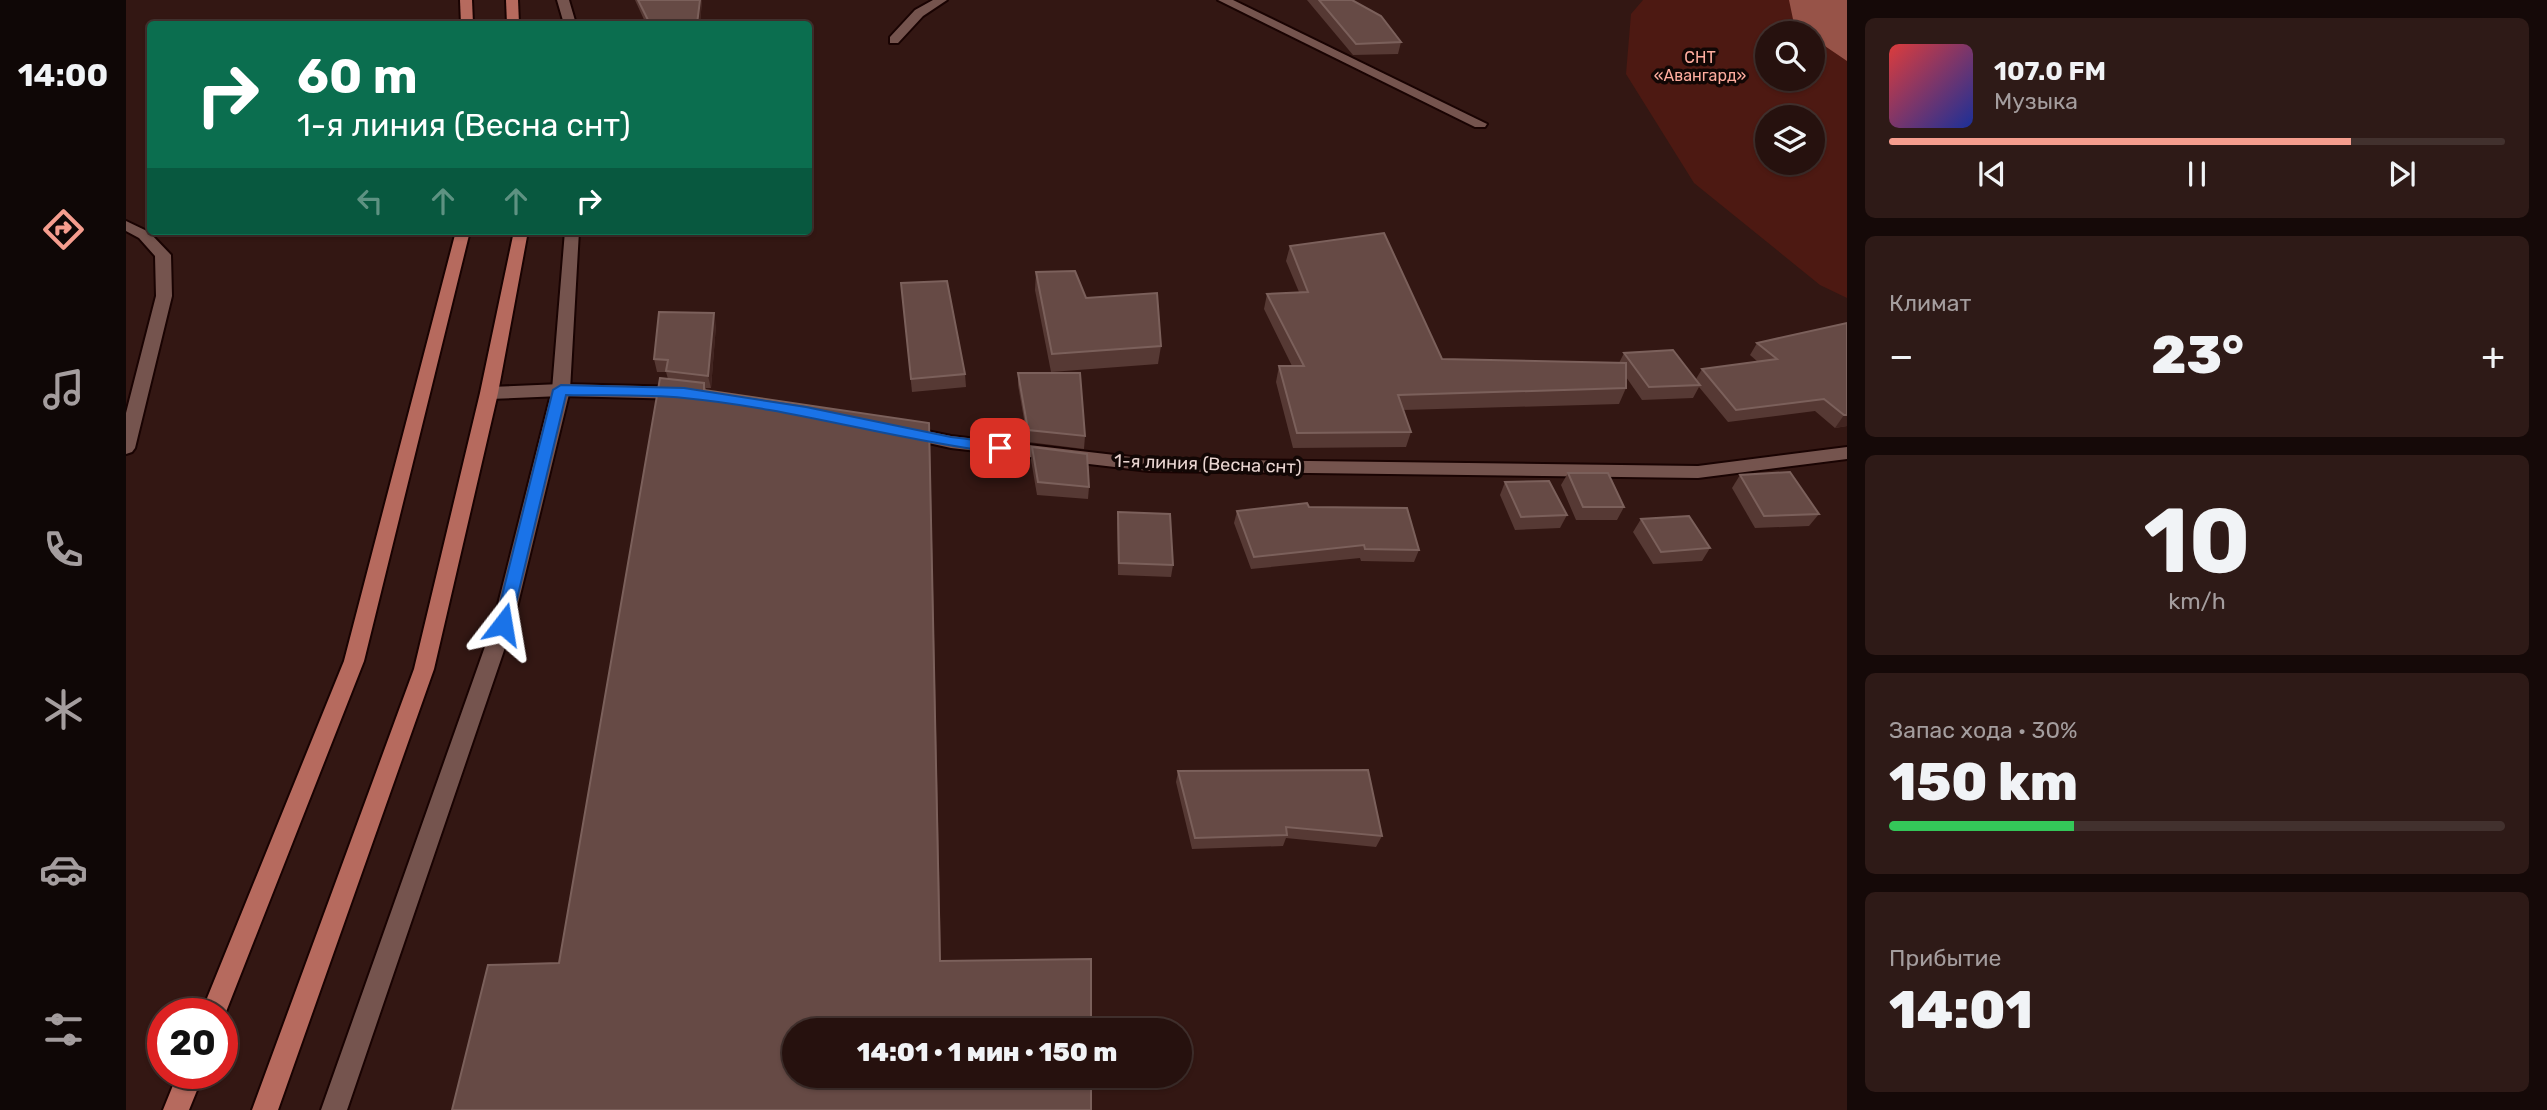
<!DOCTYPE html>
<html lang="ru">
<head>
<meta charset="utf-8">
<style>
	body { margin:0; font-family:Rubik,sans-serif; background:#2e1a17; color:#f1f3f6; height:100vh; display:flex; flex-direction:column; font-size:26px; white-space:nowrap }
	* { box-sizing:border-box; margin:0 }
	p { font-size:23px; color:#a49d9e }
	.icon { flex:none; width:38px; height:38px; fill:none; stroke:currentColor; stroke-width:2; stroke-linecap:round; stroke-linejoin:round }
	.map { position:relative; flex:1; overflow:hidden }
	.panel { display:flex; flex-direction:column; gap:18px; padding:18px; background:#150908; width:700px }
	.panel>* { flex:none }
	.guide { position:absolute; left:21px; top:21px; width:665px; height:214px; border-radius:7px; box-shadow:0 2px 5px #0004,0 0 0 2px #42312e; background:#0b6e4f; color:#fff; overflow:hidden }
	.fabs { position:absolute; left:1629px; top:21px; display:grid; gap:14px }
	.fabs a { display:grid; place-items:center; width:70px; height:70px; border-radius:50%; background:#26110e; box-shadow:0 2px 5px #0004,0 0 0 2px #42312e; font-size:35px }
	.speed { position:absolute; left:21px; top:998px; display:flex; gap:14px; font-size:35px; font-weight:700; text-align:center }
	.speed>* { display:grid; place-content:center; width:91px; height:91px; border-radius:50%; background:#26110e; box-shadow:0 2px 5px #0004,0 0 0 2px #42312e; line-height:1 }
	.speed .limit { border:10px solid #d22; background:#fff; color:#111 }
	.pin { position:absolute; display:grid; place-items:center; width:60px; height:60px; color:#fff; margin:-30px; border-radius:14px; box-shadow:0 4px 10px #0006 }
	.me { position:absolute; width:77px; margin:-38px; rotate:14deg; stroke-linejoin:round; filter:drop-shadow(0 0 5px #0008) }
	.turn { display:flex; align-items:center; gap:24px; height:147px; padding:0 35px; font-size:32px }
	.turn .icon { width:91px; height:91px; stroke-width:2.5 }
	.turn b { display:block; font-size:49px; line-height:60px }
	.lanes { display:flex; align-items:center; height:66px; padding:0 35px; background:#0003; justify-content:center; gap:35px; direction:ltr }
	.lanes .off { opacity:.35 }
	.big { font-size:52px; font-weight:800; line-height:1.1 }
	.panel .widget { flex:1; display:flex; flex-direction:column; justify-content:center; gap:10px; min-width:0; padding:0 24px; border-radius:10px; background:#2e1a17 }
	.panel .dial { align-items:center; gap:0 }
	.dial b { font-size:91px; line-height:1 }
	.song { display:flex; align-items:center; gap:21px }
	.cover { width:84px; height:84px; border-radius:10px; background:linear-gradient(135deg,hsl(0 70% 55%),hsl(230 70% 35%)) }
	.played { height:7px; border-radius:4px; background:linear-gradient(90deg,#f59d8e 75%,#42312e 75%) }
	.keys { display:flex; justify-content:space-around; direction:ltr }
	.heat { display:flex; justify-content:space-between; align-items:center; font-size:38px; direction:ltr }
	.charge { height:10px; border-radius:5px; background:linear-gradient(90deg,#34c759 30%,#42312e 0) }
	.trip { position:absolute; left:656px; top:1018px; width:410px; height:70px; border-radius:35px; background:#26110e; box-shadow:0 2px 5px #0004,0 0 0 2px #42312e; font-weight:800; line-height:70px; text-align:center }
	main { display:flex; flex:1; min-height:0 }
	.tabs { display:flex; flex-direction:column; width:126px; justify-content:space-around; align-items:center; background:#0f0706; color:#a49d9e }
	.tabs .icon { width:49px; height:49px }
	.tabs .on { color:#f59d8e }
	.tabs b { font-size:32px; color:#f1f3f6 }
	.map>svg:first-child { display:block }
	.green { fill:#4d1912; fill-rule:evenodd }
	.water { fill:#975348 }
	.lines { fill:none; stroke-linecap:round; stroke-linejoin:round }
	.service-casing { stroke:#190302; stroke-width:4 }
	.minor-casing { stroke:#190302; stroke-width:4 }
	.primary-casing { stroke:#190302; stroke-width:4 }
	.service { fill:#75544e; fill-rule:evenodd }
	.minor { fill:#75544e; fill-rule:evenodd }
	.primary { fill:#b66a5e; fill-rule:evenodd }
	.wall { fill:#563934 }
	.shaded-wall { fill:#412420 }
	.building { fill:#664a45; stroke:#7b605b; stroke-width:2 }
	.route { fill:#1a73e8; stroke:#114b97; stroke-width:2 }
	.labels { text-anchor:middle; stroke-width:7; stroke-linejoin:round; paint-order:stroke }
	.far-park-label { font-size:16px; fill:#ffad9f; stroke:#120705 }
	.street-label { font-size:18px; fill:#ead6d2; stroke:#120705 }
</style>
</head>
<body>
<main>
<nav class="tabs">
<b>14:00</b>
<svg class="icon on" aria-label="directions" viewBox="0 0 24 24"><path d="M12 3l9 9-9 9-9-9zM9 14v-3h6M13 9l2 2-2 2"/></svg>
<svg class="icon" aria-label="music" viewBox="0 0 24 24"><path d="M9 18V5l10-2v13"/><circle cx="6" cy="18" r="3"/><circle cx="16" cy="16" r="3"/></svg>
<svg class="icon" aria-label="phone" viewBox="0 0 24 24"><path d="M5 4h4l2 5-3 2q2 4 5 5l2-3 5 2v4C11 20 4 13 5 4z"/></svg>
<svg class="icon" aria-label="climate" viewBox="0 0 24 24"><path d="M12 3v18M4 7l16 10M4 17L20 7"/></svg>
<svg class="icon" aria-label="car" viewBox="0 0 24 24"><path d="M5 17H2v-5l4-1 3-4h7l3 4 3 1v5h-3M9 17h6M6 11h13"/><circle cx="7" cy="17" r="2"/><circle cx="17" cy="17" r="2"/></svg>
<svg class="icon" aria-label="filters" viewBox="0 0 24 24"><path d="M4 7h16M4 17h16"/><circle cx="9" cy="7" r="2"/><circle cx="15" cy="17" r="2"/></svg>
</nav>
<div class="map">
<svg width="1721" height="1110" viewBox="0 0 1721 1110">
	<rect width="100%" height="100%" fill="#331713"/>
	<path class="green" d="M1517 0H1721V298L1694 285 1568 183 1500 74 1505 14ZM1642 33H1687V79H1642ZM1642 117H1687V163H1642Z"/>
	<path class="water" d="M1663 0H1721V61L1687 38V33H1681L1668 24Z"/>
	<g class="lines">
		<defs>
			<g id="service">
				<path d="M431 0H443L450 24H438Z"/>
				<path d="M439 231H453L444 390 387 624 221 1110H195L367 624 426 390Z"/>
			</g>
			<g id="minor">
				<path d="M807 0H821L797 16 772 43H764V37L789 10Z"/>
				<path d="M1092 0H1107L1361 124 1359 127H1349Z"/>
				<path d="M0 221 23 232 45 255 46 296 9 448 6 452 0 454V413L30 296 29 256 13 238 0 231Z"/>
				<path d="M435 384 558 387 567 393 558 399 435 396 363 399 354 393 363 387Z"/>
				<path d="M777 426 825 436 1023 459 1572 466 1721 447V459L1572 478 1023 471 825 448 771 436 768 432Z"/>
			</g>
			<g id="primary">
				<path d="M334 0H346L347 24H335Z"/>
				<path d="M380 0H392L393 24H381Z"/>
				<path d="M330 231H344L238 661 96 1022V1013H75L218 661Z"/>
				<path d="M388 231H402L372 393 308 669 152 1110H126L288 669 354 393Z"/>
				<path d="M52 1073H78L63 1110H37Z"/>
			</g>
		</defs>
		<use href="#service" class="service-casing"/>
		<use href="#minor" class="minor-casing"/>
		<use href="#primary" class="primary-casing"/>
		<use href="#service" class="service"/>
		<use href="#minor" class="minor"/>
		<use href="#primary" class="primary"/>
	</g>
	<g class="wall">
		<path d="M509 0H576L574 24H520Z"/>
		<path d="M1181 0H1226L1275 42 1272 54 1227 55Z"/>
		<path d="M1164 246 1316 359 1493 363 1498 353 1570 379 1576 369 1632 362 1624 355 1631 343 1721 323V426L1709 428 1689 411 1602 422 1573 387 1567 398 1516 400 1500 377V388L1493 404 1277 410 1285 432 1280 447 1167 448 1150 382 1153 366H1166L1138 309 1141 294 1173 292 1160 261Z"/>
		<path d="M910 272 960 298 1035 346 1032 364 925 372 909 290Z"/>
		<path d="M775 283 839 374 840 387 786 392Z"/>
		<path d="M590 325 585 388H580V391L804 446 815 961 965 1031 433 963 542 379 540 372H531L528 359Z"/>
		<path d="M892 373 959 436 958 449 902 442 892 385Z"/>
		<path d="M906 447 963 487 962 499 911 495 905 460Z"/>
		<path d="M1442 473 1498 507 1491 520H1450L1435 485Z"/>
		<path d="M1614 475 1693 514 1683 526 1629 528 1606 488Z"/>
		<path d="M1379 482 1441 515 1434 528 1389 530 1374 495Z"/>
		<path d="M1183 507 1293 550 1288 562 1235 561 1234 558 1125 569 1108 523 1111 511Z"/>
		<path d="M992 512 1047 565 1045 577 992 575 991 524Z"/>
		<path d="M1515 519 1584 548 1576 561 1527 564 1507 532Z"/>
		<path d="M1052 771 1256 836 1250 847 1160 838 1157 846 1066 849 1050 782Z"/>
	</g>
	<g class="shaded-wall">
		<path d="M574 0H576L574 24H571Z"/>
		<path d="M588 313 590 325 585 388 582 376Z"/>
		<path d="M1718 415H1721V426L1709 428Z"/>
		<path d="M803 423 804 446 815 979 814 961Z"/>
	</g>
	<g class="building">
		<path d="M512 0H574L571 24H524Z"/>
		<path d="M1193 0H1226L1255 16 1275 42 1230 44Z"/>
		<path d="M1258 233 1316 359 1500 363V388L1272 395 1285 432 1171 433 1153 366H1178L1141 294 1182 292 1164 246Z"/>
		<path d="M949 271 960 298 1031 293 1035 346 926 354 910 272Z"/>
		<path d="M821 281 839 374 785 379 775 283Z"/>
		<path d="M533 312 588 313 582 376 540 371 542 360 528 359Z"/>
		<path d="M1721 323V415H1718L1698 399 1610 410 1576 369 1651 359 1631 343Z"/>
		<path d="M1547 350 1574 385 1523 387 1498 353Z"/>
		<path d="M892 373H954L959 436 902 430Z"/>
		<path d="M534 378 578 383V390L803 423 814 961 965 959V1031H668V1076H965V1110H326L362 965 433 963Z"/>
		<path d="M906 447 961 454 963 487 912 482Z"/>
		<path d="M1664 472 1693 514 1638 516 1614 475Z"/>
		<path d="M1442 473H1482L1498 507H1457Z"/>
		<path d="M1423 481 1441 515 1395 517 1379 482Z"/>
		<path d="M1181 503 1183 507 1281 508 1293 550 1239 549 1238 545 1128 557 1111 511Z"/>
		<path d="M992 512 1044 514 1047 565 993 563Z"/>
		<path d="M1563 516 1584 548 1535 552 1515 519Z"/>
		<path d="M1242 770 1256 836 1160 827 1161 835 1069 838 1052 771Z"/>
	</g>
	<path class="route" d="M435 385 558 388 680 407 825 437 874 443 882 448 874 453C768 440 665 408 558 398 519 394 479 396 440 395L385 624 383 628H371L369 624 427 390Z"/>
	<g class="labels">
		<g class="far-park-label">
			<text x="1574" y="63">СНТ<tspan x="1574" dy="18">«Авангард»</tspan></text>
		</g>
		<g class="street-label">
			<text transform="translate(1082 464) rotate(2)" y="6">1-я линия (Весна снт)</text>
		</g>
	</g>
</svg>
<div class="fabs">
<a><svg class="icon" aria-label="search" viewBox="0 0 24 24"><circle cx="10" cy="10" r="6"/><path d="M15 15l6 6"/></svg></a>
<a><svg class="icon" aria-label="layers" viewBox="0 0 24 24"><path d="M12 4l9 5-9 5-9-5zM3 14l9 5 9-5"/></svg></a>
</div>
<div class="speed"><div class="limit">20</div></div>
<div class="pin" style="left:874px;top:448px;background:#d93025"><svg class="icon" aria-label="arrive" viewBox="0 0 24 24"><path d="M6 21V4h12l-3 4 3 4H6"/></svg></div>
<svg class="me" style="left:377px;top:624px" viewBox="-20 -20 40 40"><path d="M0-17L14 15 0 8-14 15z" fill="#1a73e8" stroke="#fff" stroke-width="4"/></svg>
<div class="trip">14:01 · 1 мин · 150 m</div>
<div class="guide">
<div class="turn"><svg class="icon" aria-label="right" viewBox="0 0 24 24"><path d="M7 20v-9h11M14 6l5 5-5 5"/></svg><div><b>60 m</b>1-я линия (Весна снт)</div></div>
<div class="lanes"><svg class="icon off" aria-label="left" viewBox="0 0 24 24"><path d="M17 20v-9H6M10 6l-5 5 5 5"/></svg><svg class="icon off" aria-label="ahead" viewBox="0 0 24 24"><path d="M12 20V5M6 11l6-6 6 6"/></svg><svg class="icon off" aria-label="ahead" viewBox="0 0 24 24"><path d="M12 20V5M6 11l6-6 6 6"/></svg><svg class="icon" aria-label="right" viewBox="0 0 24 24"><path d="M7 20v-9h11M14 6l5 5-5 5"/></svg></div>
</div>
</div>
<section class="panel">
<div class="widget">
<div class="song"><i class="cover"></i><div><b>107.0 FM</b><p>Музыка</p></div></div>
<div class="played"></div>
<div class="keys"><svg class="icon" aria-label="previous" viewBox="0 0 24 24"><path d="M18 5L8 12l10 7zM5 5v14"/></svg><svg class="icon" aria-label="pause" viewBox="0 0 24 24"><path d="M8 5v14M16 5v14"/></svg><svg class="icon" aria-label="next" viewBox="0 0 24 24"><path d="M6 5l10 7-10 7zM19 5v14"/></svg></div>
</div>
<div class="widget"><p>Климат</p>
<div class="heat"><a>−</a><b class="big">23°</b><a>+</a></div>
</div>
<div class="widget dial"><b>10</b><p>km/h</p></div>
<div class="widget"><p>Запас хода · 30%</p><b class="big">150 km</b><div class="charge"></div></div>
<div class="widget"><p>Прибытие</p><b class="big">14:01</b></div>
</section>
</main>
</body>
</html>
